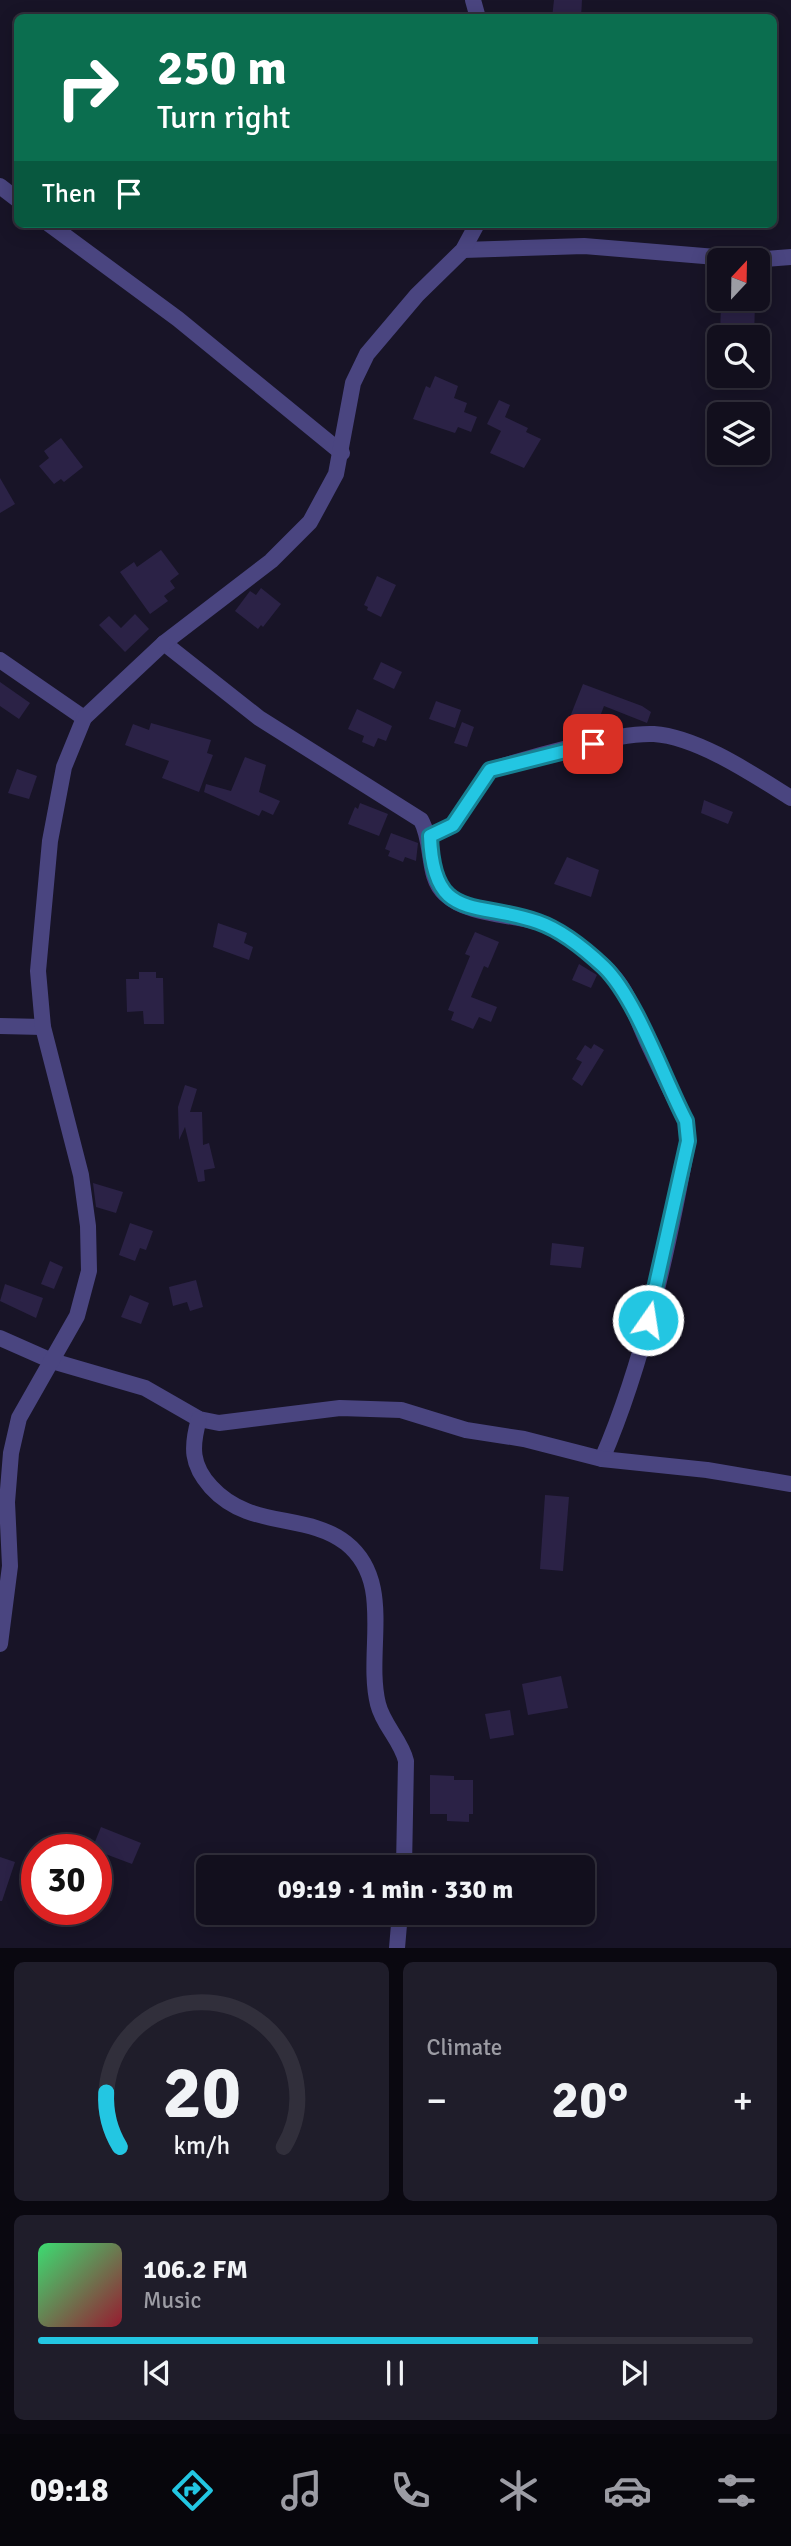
<!DOCTYPE html>
<html lang="en">
<head>
<meta charset="utf-8">
<style>
	body { margin:0; font-family:Signika,sans-serif; background:#1f1d2a; color:#f1f3f6; height:100vh; display:flex; flex-direction:column; font-size:26px; white-space:nowrap }
	* { box-sizing:border-box; margin:0 }
	p { font-size:23px; color:#9c9ca4 }
	.icon { flex:none; width:38px; height:38px; fill:none; stroke:currentColor; stroke-width:2; stroke-linecap:round; stroke-linejoin:round }
	.map { position:relative; height:1948px; overflow:hidden }
	.drawer { display:flex; flex-direction:column; gap:14px; padding:14px; background:#0a0810; flex:1 }
	.drawer>* { flex:none }
	.hud { position:absolute; left:14px; top:14px; width:763px; height:214px; border-radius:10px; box-shadow:0 4px 18px #0003,0 0 0 2px #312f3b; background:#0b6e4f; color:#fff; overflow:hidden }
	.needle { width:46px; rotate:22deg }
	.controls { position:absolute; left:707px; top:248px; display:grid; gap:14px }
	.controls a { display:grid; place-items:center; width:63px; height:63px; border-radius:10px; background:#120f1d; box-shadow:0 4px 18px #0003,0 0 0 2px #312f3b; font-size:35px }
	.speed { position:absolute; left:21px; top:1834px; display:flex; gap:14px; font-size:35px; font-weight:700; text-align:center }
	.speed>* { display:grid; place-content:center; width:91px; height:91px; border-radius:50%; background:#120f1d; box-shadow:0 4px 18px #0003,0 0 0 2px #312f3b; line-height:1 }
	.speed .limit { border:10px solid #d22; background:#fff; color:#111 }
	.pin { position:absolute; display:grid; place-items:center; width:60px; height:60px; color:#fff; margin:-30px; border-radius:14px; box-shadow:0 4px 10px #0006 }
	.me { position:absolute; width:77px; margin:-38px; rotate:13deg; stroke-linejoin:round; filter:drop-shadow(0 0 5px #0008) }
	.turn { display:flex; align-items:center; gap:24px; height:147px; padding:0 28px; font-size:32px }
	.turn .icon { width:91px; height:91px; stroke-width:2.5 }
	.turn b { display:block; font-size:49px; line-height:60px }
	.then { display:flex; align-items:center; height:66px; padding:0 28px; background:#0003; gap:14px; font-size:26px }
	.big { font-size:52px; font-weight:800; line-height:1.1 }
	.drawer .widget { flex:1; display:flex; flex-direction:column; justify-content:center; gap:10px; min-width:0; padding:0 24px; border-radius:10px; background:#1f1d2a }
	.drawer .dial { align-items:center; gap:0 }
	.dial svg { height:182px; overflow:visible; fill:none; stroke:#312f3b; stroke-width:7; stroke-linecap:round; text-anchor:middle }
	.dial text { fill:#f1f3f6; stroke:none }
	.song { display:flex; align-items:center; gap:21px }
	.cover { width:84px; height:84px; border-radius:10px; background:linear-gradient(135deg,hsl(140 70% 55%),hsl(350 70% 35%)) }
	.played { height:7px; border-radius:4px; background:linear-gradient(90deg,#23c6e2 70%,#312f3b 70%) }
	.keys { display:flex; justify-content:space-around; direction:ltr }
	.heat { display:flex; justify-content:space-between; align-items:center; font-size:38px; direction:ltr }
	.drawer .tiles { flex:1; display:grid; gap:14px; grid-template-columns:1fr 1fr }
	.widget:last-child { grid-column:span 2 }
	.trip { position:absolute; left:196px; top:1855px; width:399px; height:70px; border-radius:10px; background:#120f1d; box-shadow:0 4px 18px #0003,0 0 0 2px #312f3b; font-weight:800; line-height:70px; text-align:center }
	.menu { display:flex; height:112px; justify-content:space-around; align-items:center; background:#07060c; color:#9c9ca4 }
	.menu .icon { width:49px; height:49px }
	.menu .current { color:#23c6e2 }
	.menu b { font-size:32px; color:#f1f3f6 }
	.map>svg:first-child { display:block }
	.building { fill:#2b2246 }
	.lines { fill:none; stroke-linecap:round; stroke-linejoin:round }
	.minor { stroke:#4a4580; stroke-width:16 }
	.route-casing { stroke:#178193; stroke-width:18 }
	.route { stroke:#23c6e2; stroke-width:12 }
</style>
</head>
<body>
<div class="map">
<svg width="791" height="1948" viewBox="0 0 791 1948">
	<rect width="100%" height="100%" fill="#181427"/>
	<g class="building">
		<path d="M554 0H582L581 18H552Z"/>
		<path d="M721 302H755L754 338H720Z"/>
		<path d="M435 376 458 386 454 398 467 403 464 412 477 417 471 432 458 427 455 433 413 419 426 386 430 388Z"/>
		<path d="M499 400 510 405 505 417 528 428 526 432 541 439 524 468 490 453 501 431 487 424Z"/>
		<path d="M61 438 83 467 64 482 61 479 54 484 39 466 49 458 44 451Z"/>
		<path d="M0 478 15 504 0 513Z"/>
		<path d="M161 550 179 574 170 581 175 588 164 596 168 601 150 614 120 572 134 562 137 567Z"/>
		<path d="M377 576 396 585 381 617 367 610 368 607 364 605Z"/>
		<path d="M261 588 281 604 263 627 261 625 258 629 235 611 250 591 256 595Z"/>
		<path d="M135 614 149 629 125 652 99 625 109 616 121 628Z"/>
		<path d="M381 662 402 672 394 689 373 679Z"/>
		<path d="M0 682 30 703 19 719 0 706Z"/>
		<path d="M583 684 642 706 651 712 647 723 604 706 596 727 570 717Z"/>
		<path d="M436 701 461 710 455 728 429 719Z"/>
		<path d="M357 709 392 726 386 741 378 738 374 747 362 742 364 736 348 729Z"/>
		<path d="M462 722 474 727 467 747 454 743Z"/>
		<path d="M151 723 211 740 207 753 213 755 199 792 162 778 169 761 125 745 133 724 149 730Z"/>
		<path d="M245 757 266 765 259 792 280 801 273 815 262 810 259 816 204 792 206 784 231 791Z"/>
		<path d="M17 769 37 776 29 799 8 793Z"/>
		<path d="M704 800 733 812 728 824 701 813Z"/>
		<path d="M360 803 388 814 379 836 348 824 355 807 358 809Z"/>
		<path d="M391 833 418 843 416 861 405 857 403 862 388 856 390 851 385 849Z"/>
		<path d="M567 857 599 870 591 897 554 884Z"/>
		<path d="M218 923 247 933 244 943 253 947 249 960 213 947Z"/>
		<path d="M475 932 499 942 488 968 484 966 471 997 497 1007 491 1022 479 1017 473 1029 451 1020 454 1012 448 1010 470 956 465 954Z"/>
		<path d="M579 964 597 975 591 988 572 980Z"/>
		<path d="M139 972H156V978H163L164 1024H144L143 1011 127 1012 126 979H139Z"/>
		<path d="M594 1044 604 1050 582 1086 572 1079 582 1062 576 1059 585 1045 591 1049Z"/>
		<path d="M185 1085 197 1089 190 1112H202L203 1145 209 1143 215 1168 204 1170 205 1181 198 1182 185 1127 179 1140 178 1107Z"/>
		<path d="M93 1183 123 1192 116 1213 96 1207Z"/>
		<path d="M130 1223 153 1231 146 1250 140 1248 135 1261 119 1255Z"/>
		<path d="M552 1243 584 1247 581 1268 550 1265Z"/>
		<path d="M50 1261 63 1267 54 1289 41 1284Z"/>
		<path d="M196 1280 203 1307 190 1311 187 1302 173 1306 169 1287Z"/>
		<path d="M5 1284 43 1298 36 1318 0 1301Z"/>
		<path d="M130 1295 149 1303 141 1324 121 1317Z"/>
		<path d="M545 1495 569 1497 563 1571 540 1569Z"/>
		<path d="M561 1676 568 1708 528 1715 522 1684Z"/>
		<path d="M510 1710 514 1735 490 1739 485 1714Z"/>
		<path d="M430 1775 454 1776V1780H473V1814H469V1822L447 1821V1814H430Z"/>
		<path d="M101 1827 141 1843 132 1864 92 1849Z"/>
		<path d="M0 1857 15 1862 2 1901H0Z"/>
	</g>
	<g class="lines">
		<g class="minor">
			<path d="M473 0 478 18"/>
			<path d="M0 186 18 200"/>
			<path d="M49 224 178 319 342 453"/>
			<path d="M463 250 584 246 752 260 791 257"/>
			<path d="M164 643 259 718 421 820C434 844 426 877 445 894 467 915 509 914 537 922 562 930 607 964 621 986 632 1002 638 1022 646 1039 659 1067 672 1094 686 1121L688 1141C669 1245 644 1362 602 1459"/>
			<path d="M0 660 84 718"/>
			<path d="M430 836 453 825 490 770C528 758 617 732 654 734 698 737 754 775 791 798"/>
			<path d="M0 1026 43 1027"/>
			<path d="M0 1338 52 1361 145 1388 199 1419 219 1423 340 1408 401 1410 466 1430 524 1439 602 1459 707 1470 791 1484"/>
			<path d="M199 1419C191 1447 191 1465 211 1487 250 1530 306 1512 346 1543 395 1582 365 1651 378 1704 383 1725 401 1740 406 1761L404 1867"/>
			<path d="M0 1644 10 1566 7 1502 11 1453 19 1418 77 1316 89 1271 88 1226 81 1175 43 1027 38 971 50 841 64 767 84 718 164 643 271 561 310 522 336 474 353 383 367 354 417 295 463 250 477 224"/>
			<path d="M397 1948 400 1913"/>
		</g>
	</g>
	<g class="lines">
		<defs>
			<path id="route" d="M593 744 490 770 453 825 430 836C433 923 475 900 538 922 561 930 587 951 604 967 636 998 664 1079 686 1121L688 1141 648 1320"/>
		</defs>
		<use href="#route" class="route-casing"/>
		<use href="#route" class="route"/>
	</g>
</svg>
<div class="controls">
<a><svg class="needle" viewBox="-14 -14 28 28"><path d="M0-13l5 13h-10z" fill="#e53935"/><path d="M0 13l5-13h-10z" fill="#9c9ca4"/></svg></a>
<a><svg class="icon" aria-label="search" viewBox="0 0 24 24"><circle cx="10" cy="10" r="6"/><path d="M15 15l6 6"/></svg></a>
<a><svg class="icon" aria-label="layers" viewBox="0 0 24 24"><path d="M12 4l9 5-9 5-9-5zM3 14l9 5 9-5"/></svg></a>
</div>
<div class="speed"><div class="limit">30</div></div>
<div class="pin" style="left:593px;top:744px;background:#d93025"><svg class="icon" aria-label="arrive" viewBox="0 0 24 24"><path d="M6 21V4h12l-3 4 3 4H6"/></svg></div>
<svg class="me" style="left:648px;top:1320px" viewBox="-20 -20 40 40"><circle r="17" fill="#23c6e2" stroke="#fff" stroke-width="3"/><path d="M0-11L8 9 0 5-8 9z" fill="#fff"/></svg>
<div class="trip">09:19 · 1 min · 330 m</div>
<div class="hud">
<div class="turn"><svg class="icon" aria-label="right" viewBox="0 0 24 24"><path d="M7 20v-9h11M14 6l5 5-5 5"/></svg><div><b>250 m</b>Turn right</div></div>
<div class="then">Then<svg class="icon" aria-label="arrive" viewBox="0 0 24 24"><path d="M6 21V4h12l-3 4 3 4H6"/></svg></div>
</div>
</div>
<section class="drawer">
<div class="tiles">
<div class="widget dial"><svg viewBox="0 0 100 80">
<path d="M14 69A42 42 0 1 1 86 69"/>
<path d="M14 69A42 42 0 0 1 8 45" stroke="#23c6e2"/>
<text x="50" y="56" font-size="32" font-weight="700">20</text>
<text x="50" y="72" font-size="11">km/h</text>
</svg></div>
<div class="widget"><p>Climate</p>
<div class="heat"><a>−</a><b class="big">20°</b><a>+</a></div>
</div>
<div class="widget">
<div class="song"><i class="cover"></i><div><b>106.2 FM</b><p>Music</p></div></div>
<div class="played"></div>
<div class="keys"><svg class="icon" aria-label="previous" viewBox="0 0 24 24"><path d="M18 5L8 12l10 7zM5 5v14"/></svg><svg class="icon" aria-label="pause" viewBox="0 0 24 24"><path d="M8 5v14M16 5v14"/></svg><svg class="icon" aria-label="next" viewBox="0 0 24 24"><path d="M6 5l10 7-10 7zM19 5v14"/></svg></div>
</div>
</div>
</section>
<nav class="menu">
<b>09:18</b>
<svg class="icon current" aria-label="directions" viewBox="0 0 24 24"><path d="M12 3l9 9-9 9-9-9zM9 14v-3h6M13 9l2 2-2 2"/></svg>
<svg class="icon" aria-label="music" viewBox="0 0 24 24"><path d="M9 18V5l10-2v13"/><circle cx="6" cy="18" r="3"/><circle cx="16" cy="16" r="3"/></svg>
<svg class="icon" aria-label="phone" viewBox="0 0 24 24"><path d="M5 4h4l2 5-3 2q2 4 5 5l2-3 5 2v4C11 20 4 13 5 4z"/></svg>
<svg class="icon" aria-label="climate" viewBox="0 0 24 24"><path d="M12 3v18M4 7l16 10M4 17L20 7"/></svg>
<svg class="icon" aria-label="car" viewBox="0 0 24 24"><path d="M5 17H2v-5l4-1 3-4h7l3 4 3 1v5h-3M9 17h6M6 11h13"/><circle cx="7" cy="17" r="2"/><circle cx="17" cy="17" r="2"/></svg>
<svg class="icon" aria-label="filters" viewBox="0 0 24 24"><path d="M4 7h16M4 17h16"/><circle cx="9" cy="7" r="2"/><circle cx="15" cy="17" r="2"/></svg>
</nav>
</body>
</html>
